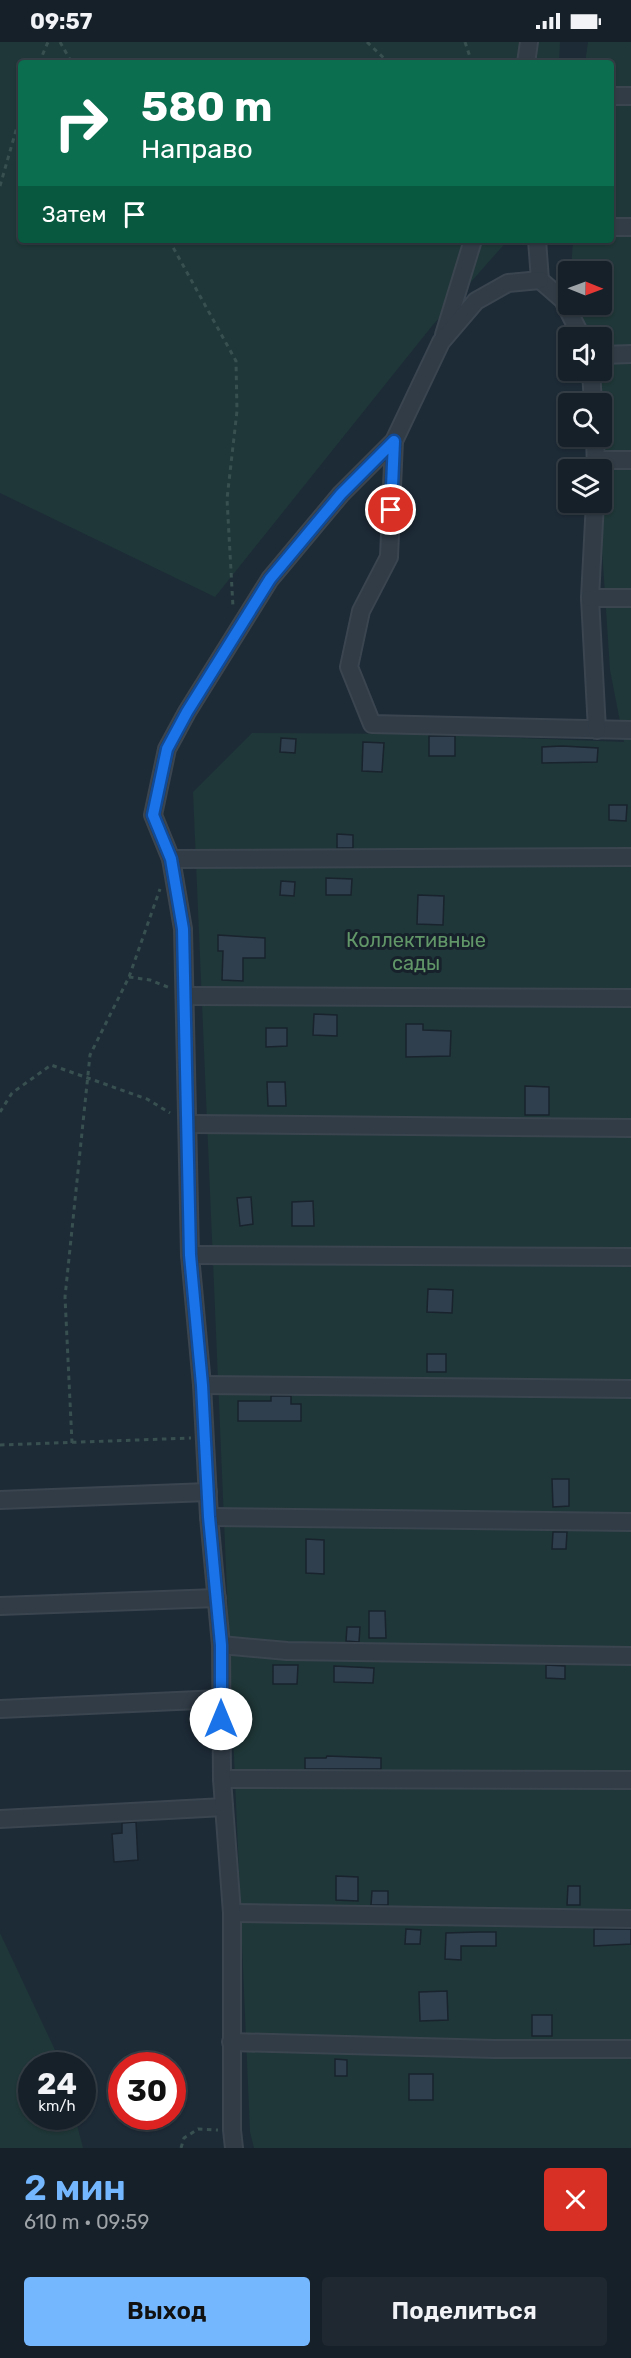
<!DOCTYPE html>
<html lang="ru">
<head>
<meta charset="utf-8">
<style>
	:root { --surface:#162029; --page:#1f2831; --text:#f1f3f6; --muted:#9ea3a8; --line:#353e46; --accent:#75b7ff }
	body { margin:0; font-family:Rubik,sans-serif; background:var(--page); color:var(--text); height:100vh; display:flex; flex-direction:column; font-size:22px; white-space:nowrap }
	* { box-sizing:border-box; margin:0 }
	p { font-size:20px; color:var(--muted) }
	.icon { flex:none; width:33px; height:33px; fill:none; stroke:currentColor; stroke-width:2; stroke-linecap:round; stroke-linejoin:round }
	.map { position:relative; height:2106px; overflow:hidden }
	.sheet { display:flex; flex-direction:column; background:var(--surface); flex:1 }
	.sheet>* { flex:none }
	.top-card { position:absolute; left:18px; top:18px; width:596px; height:183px; border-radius:6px; box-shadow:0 2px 4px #0004,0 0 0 2px var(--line); background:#0b6e4f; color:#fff; overflow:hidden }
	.needle { width:39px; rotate:91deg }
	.fabs { position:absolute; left:558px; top:219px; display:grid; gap:12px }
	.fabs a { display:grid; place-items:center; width:54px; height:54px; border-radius:6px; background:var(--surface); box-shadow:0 2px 4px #0004,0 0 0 2px var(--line); font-size:30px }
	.speed { position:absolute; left:18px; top:2010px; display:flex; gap:12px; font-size:30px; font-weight:700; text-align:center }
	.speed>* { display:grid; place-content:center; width:78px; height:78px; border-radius:50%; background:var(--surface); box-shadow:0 2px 4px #0004,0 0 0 2px var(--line); line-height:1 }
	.speed small { font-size:15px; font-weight:400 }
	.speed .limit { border:9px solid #d22; background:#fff; color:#111 }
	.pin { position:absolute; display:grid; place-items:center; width:51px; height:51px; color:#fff; margin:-26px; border:3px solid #fff; border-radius:50%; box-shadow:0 2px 6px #0007 }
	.me { position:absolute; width:66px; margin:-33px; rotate:0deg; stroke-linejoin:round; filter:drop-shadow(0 0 4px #0008) }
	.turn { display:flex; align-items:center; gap:21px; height:126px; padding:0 24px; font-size:27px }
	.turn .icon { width:78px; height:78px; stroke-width:2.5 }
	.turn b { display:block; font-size:42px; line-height:51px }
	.then { display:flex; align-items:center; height:57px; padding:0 24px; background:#0003; gap:12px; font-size:22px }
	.round { display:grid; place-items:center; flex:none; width:63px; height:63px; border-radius:6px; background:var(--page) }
	.overview { display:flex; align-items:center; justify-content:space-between; height:102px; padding:0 24px }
	h1 { font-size:36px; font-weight:600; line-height:45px; color:var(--accent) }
	.button { display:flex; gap:12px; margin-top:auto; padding:12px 24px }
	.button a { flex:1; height:69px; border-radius:6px; background:var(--accent); color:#111; font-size:24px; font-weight:600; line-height:69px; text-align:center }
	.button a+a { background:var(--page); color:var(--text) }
	.status { display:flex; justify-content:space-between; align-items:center; height:42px; padding:0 30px; background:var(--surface); direction:ltr }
	.status svg { height:16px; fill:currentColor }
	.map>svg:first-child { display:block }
	.green { fill:#1f3738 }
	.building { fill:#2f3f4e; stroke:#19232d; stroke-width:1.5 }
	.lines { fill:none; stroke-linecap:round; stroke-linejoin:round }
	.minor-casing { stroke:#3a4550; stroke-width:20 }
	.path { stroke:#385050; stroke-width:3; stroke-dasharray:4.5 4.5; stroke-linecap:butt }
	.minor { stroke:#313c47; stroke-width:16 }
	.route-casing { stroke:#114b97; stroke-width:15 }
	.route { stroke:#1a73e8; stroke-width:10 }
	.labels { text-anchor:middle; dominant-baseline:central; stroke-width:6; stroke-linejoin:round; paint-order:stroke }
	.park-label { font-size:20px; fill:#619668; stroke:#17212b }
</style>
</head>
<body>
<div class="status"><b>09:57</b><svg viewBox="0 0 49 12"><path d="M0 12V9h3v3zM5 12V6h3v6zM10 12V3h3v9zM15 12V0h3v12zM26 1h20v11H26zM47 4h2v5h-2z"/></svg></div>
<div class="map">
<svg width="631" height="2106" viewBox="0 0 631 2106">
	<rect width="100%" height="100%" fill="#1d2b37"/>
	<g class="green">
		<polygon points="0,0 560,0 559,21 21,21 21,198 508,198 432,284 215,555 0,451"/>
		<polygon points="588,0 631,0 631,2106 254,2106 250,2090 193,750 252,691 417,692 624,700 610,628 601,492 602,362 584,361 580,329 602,328 602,296 575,295 571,263 602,262 602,230 571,229 573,198 610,198 610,21 585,21"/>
		<polygon points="0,1891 62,2023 32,2024 32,2074 75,2075 83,2106 0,2106"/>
	</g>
	<g class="building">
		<rect x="429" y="694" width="26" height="20"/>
		<polygon points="281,696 296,697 295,711 280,710"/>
		<polygon points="363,700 384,701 382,730 362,729"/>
		<polygon points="562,704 598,706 597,720 542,721 542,705"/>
		<polygon points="609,763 627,763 626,779 609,778"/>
		<polygon points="337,792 353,793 353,806 337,806"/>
		<polygon points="326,836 352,837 351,853 326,853"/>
		<polygon points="281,839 295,840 294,854 280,853"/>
		<polygon points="418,853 444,854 443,883 417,882"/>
		<polygon points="218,893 265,896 265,916 243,916 243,939 222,938 223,909 218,909"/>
		<polygon points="314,972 337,973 337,994 313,993"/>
		<polygon points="406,982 423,982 423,988 451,989 450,1014 406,1015"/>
		<polygon points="266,986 287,986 287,1004 266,1005"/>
		<polygon points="267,1040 285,1040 286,1064 268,1064"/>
		<polygon points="525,1044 549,1045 549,1073 525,1073"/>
		<polygon points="251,1155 253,1182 240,1184 237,1156"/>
		<polygon points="313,1159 314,1184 292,1184 292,1160"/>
		<polygon points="428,1247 453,1248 452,1271 427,1270"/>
		<rect x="427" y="1312" width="19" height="18"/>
		<polygon points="271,1354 291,1354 291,1362 301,1362 301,1379 238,1379 238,1359 271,1359"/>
		<polygon points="552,1437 569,1437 569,1464 553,1465"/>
		<polygon points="553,1490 567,1490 566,1507 552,1507"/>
		<polygon points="306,1497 324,1498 324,1532 306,1531"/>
		<polygon points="369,1569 385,1569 386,1596 369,1596"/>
		<polygon points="347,1585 360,1585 359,1600 346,1599"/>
		<polygon points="273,1623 298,1623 297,1642 273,1642"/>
		<polygon points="546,1623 565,1624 565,1637 546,1636"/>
		<polygon points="334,1624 374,1626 373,1641 334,1640"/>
		<polygon points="327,1714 381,1716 381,1727 305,1727 305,1716 326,1716"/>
		<polygon points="136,1780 138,1818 114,1820 112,1792 122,1791 122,1781"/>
		<polygon points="336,1834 358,1835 358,1859 336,1858"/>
		<polygon points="568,1844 580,1844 580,1863 567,1863"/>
		<polygon points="372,1849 388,1849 388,1863 371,1863"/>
		<polygon points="406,1887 421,1888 420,1902 405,1902"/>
		<polygon points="594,1887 631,1887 631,1902 594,1904"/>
		<polygon points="479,1890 496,1890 496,1904 461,1904 461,1918 445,1917 446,1891"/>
		<polygon points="447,1949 448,1978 420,1979 419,1950"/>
		<rect x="532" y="1973" width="20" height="21"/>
		<polygon points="335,2017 347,2018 347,2034 335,2034"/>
		<rect x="409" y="2032" width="24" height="26"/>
	</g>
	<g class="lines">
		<defs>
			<g id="minor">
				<polyline points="526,21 529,0"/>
				<polyline points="610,54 631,54"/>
				<polyline points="610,185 631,185"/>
				<polyline points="537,198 540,238 563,258 582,296"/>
				<polyline points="444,293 473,198"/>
				<polyline points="602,313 631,312"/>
				<polyline points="591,328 593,362"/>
				<polyline points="595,394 596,427"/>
				<polyline points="394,399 389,515 361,569 349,625 372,682 631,688"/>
				<polyline points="597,418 631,418"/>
				<polyline points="595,460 590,556 597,688"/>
				<polyline points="590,556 631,556"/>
				<polyline points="171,817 631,815"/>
				<polyline points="186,954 631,956"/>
				<polyline points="189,1082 631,1086"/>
				<polyline points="190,1213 631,1215"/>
				<polyline points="202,1343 631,1347"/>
				<polyline points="0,1458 208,1450"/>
				<polyline points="209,1475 631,1480"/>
				<polyline points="0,1564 217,1556"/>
				<polyline points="221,1603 287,1609 631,1614"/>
				<polyline points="0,1667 221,1657"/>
				<polyline points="222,1737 631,1738"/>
				<polyline points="0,1777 224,1765"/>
				<polyline points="232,1871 631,1877"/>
				<polyline points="231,2000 495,2007 631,2007"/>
				<polyline points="234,2106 232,2088 232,1871 222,1737 221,1603 209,1475 202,1343 190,1213 183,887 171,817 153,773 167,707 187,670 270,537 341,452 394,399 441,300 476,259 508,241 540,238"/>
			</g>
		</defs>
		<use href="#minor" class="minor-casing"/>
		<g class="path">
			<polyline points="60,0 72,21"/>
			<polyline points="367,0 389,21"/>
			<polyline points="465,0 472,21"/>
			<polyline points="39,21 48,0"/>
			<polyline points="0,144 21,71"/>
			<polyline points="169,198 236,319 237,369 227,457 233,565"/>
			<polyline points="129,935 150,938 170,946"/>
			<polyline points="0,1070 12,1051 51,1023 147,1057 170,1071"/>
			<polyline points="72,1401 65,1255 90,1013 129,935 160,847"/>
			<polyline points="0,1403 191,1396"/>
			<polyline points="181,2106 184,2096 198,2087 218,2088"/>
		</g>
		<use href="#minor" class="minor"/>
	</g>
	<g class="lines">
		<defs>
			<polyline id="route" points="221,1677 221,1603 209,1475 202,1343 190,1213 183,887 171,817 153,773 167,707 187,670 270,537 341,452 394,399 391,468"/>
		</defs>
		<use href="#route" class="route-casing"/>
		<use href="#route" class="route"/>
	</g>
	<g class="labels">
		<g class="park-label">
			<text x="416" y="898">Коллективные<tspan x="416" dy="23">сады</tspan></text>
		</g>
	</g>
</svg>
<div class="fabs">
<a><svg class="needle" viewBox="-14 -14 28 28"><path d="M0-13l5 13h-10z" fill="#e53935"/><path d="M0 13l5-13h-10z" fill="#9ea3a8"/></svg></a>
<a><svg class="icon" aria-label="sound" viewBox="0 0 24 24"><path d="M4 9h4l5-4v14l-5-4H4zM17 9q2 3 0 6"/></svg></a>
<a><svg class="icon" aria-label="search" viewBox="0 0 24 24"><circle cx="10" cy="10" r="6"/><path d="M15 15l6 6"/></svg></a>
<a><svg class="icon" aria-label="layers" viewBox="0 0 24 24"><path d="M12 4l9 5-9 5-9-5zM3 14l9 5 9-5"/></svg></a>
</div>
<div class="speed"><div>24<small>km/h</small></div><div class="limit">30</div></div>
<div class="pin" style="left:391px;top:468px;background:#d93025"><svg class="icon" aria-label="arrive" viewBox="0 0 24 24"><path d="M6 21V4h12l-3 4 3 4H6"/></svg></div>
<svg class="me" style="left:221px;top:1677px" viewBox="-20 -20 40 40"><circle r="19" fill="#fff"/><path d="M0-13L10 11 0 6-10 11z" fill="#1a73e8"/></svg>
<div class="top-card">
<div class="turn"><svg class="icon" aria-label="right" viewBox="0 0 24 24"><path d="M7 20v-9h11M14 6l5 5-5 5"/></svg><div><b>580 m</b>Направо</div></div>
<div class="then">Затем<svg class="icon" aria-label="arrive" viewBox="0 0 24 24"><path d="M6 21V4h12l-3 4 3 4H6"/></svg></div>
</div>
</div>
<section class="sheet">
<div class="overview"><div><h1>2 мин</h1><p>610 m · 09:59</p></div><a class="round" style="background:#d93025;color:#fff"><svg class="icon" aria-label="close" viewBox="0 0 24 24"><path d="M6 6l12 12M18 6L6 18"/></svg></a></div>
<div class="button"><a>Выход</a><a>Поделиться</a></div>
</section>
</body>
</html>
